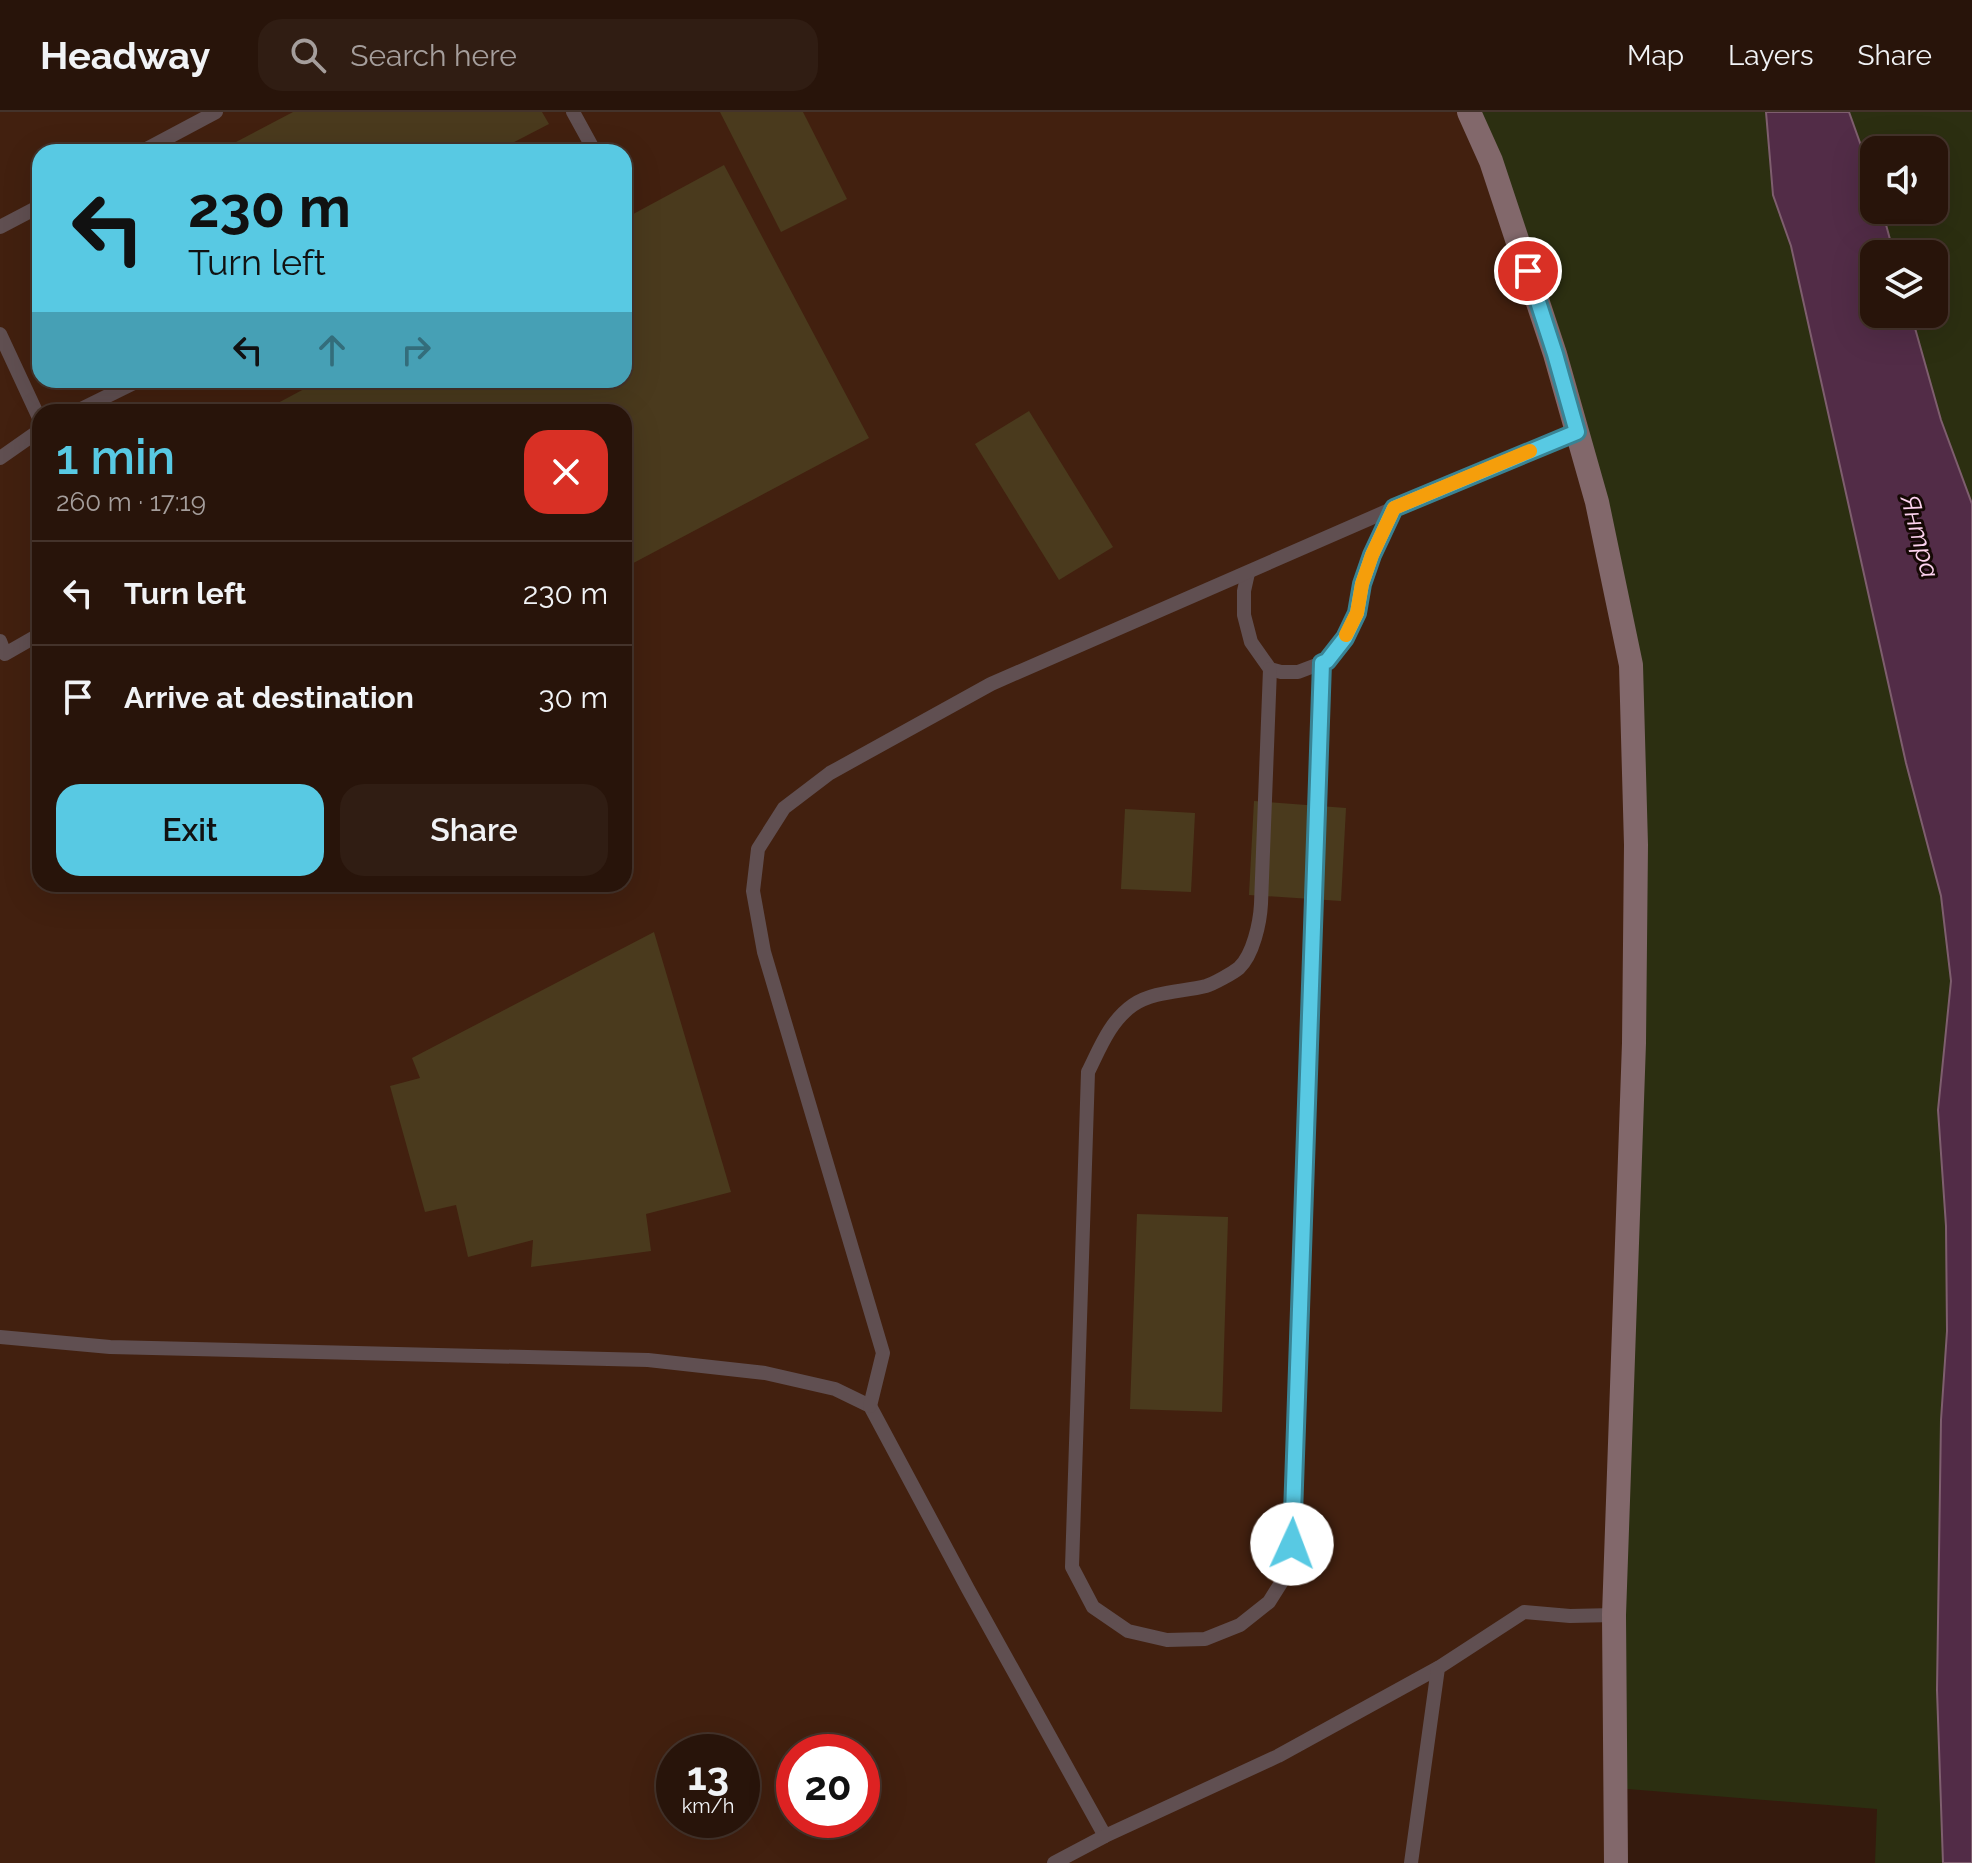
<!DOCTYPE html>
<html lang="en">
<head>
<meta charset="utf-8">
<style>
	:root { --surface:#28140a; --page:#301d13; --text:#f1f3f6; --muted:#a59e9c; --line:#44332b; --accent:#58c9e3 }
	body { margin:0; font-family:Raleway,sans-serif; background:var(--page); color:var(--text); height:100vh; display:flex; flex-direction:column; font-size:30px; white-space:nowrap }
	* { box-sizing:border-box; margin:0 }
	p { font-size:26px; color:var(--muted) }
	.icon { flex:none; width:44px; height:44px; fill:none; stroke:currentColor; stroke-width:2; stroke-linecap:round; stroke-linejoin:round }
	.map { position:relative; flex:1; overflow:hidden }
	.sheet { position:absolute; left:32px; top:292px; width:600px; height:488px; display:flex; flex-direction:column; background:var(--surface); border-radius:24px; box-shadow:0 8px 32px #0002,0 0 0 2px var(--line) }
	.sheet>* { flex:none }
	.guide { position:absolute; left:32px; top:32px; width:600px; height:244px; border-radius:24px; box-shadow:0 8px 32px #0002,0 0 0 2px var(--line); background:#58c9e3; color:#111; overflow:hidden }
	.controls { position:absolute; left:1860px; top:24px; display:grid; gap:16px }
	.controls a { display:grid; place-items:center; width:88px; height:88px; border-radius:16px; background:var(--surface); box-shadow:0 8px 32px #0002,0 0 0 2px var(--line); font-size:40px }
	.speed { position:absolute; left:656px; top:1622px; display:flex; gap:16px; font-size:40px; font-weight:700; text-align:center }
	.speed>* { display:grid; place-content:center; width:104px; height:104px; border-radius:50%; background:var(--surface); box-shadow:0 8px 32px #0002,0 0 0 2px var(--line); line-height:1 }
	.speed small { font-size:20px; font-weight:400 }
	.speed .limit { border:12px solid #d22; background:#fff; color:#111 }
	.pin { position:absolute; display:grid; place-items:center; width:68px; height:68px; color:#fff; margin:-34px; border:4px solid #fff; border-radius:50%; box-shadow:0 2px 8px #0007 }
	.me { position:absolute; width:88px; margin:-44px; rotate:2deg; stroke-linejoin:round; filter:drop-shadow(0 0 6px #0008) }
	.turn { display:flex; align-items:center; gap:28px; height:168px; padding:0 24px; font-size:36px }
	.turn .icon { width:104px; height:104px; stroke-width:2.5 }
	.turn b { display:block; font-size:56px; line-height:68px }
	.lanes { display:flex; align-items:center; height:76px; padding:0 24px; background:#0003; justify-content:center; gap:40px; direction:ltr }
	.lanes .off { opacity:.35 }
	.round { display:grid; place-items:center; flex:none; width:84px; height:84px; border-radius:24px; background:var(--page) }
	.summary { display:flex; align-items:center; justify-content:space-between; height:136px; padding:0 24px }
	h1 { font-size:48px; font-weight:600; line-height:60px; color:var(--accent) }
	.primary-button { display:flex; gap:16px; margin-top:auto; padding:16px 24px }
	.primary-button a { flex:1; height:92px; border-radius:24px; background:var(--accent); color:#111; font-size:32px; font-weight:600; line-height:92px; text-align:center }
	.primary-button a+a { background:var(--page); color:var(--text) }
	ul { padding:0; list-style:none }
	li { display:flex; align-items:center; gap:24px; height:104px; padding:0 24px; border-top:2px solid var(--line) }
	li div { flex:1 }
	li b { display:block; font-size:30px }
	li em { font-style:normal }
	header { display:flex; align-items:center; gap:48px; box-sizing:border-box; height:112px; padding:0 40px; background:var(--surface); border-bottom:2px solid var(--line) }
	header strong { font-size:38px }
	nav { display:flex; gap:44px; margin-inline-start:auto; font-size:28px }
	.search { width:560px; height:72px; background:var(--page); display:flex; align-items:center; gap:20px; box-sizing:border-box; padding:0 28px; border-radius:24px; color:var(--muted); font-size:30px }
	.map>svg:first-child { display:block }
	.built { fill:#42200f; fill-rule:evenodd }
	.green { fill:#2c2f11 }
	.water { fill:#522c47; stroke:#7e5e6e; stroke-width:2 }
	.building { fill:#4a3a1d }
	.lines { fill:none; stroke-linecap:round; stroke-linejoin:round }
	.lane { stroke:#604f51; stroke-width:14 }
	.secondary { stroke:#82686b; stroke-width:24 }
	.route-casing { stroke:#398394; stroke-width:20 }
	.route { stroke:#58c9e3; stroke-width:14 }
	.slow { stroke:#f59e0b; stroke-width:14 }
	.labels { text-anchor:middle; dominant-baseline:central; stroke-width:6; stroke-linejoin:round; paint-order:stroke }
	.water-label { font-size:26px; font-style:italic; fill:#fcd2ee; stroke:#140804 }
</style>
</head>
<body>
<header>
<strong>Headway</strong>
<div class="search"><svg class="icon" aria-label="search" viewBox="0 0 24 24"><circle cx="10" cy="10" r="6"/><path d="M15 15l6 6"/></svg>Search here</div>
<nav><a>Map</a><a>Layers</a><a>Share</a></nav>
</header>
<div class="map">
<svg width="1972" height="1751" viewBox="0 0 1972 1751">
	<rect width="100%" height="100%" fill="#351a0d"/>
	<path class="built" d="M0,0H1469L1491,49L1631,553L1616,1751H0ZM40,40H624V268H40ZM40,300H624V772H40ZM674,1640H742V1708H674ZM794,1640H862V1708H794Z"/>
	<g class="green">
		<polygon points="1469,0 1766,0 1773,83 1791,134 1906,651 1941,784 1951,869 1938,998 1946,1114 1947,1219 1941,1308 1937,1578 1943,1751 1875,1751 1877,1697 1615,1676 1631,553 1597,390"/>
		<polygon points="1849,0 1972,0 1972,392 1941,308 1911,202 1934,202 1934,142 1894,142 1882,98 1934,98 1934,38 1874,38 1874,70"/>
	</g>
	<polygon class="water" points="1766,0 1849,0 1874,70 1874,98 1882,98 1894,142 1874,142 1874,202 1911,202 1941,308 1972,392 1972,1751 1943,1751 1937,1578 1941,1308 1947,1219 1946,1114 1938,998 1951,869 1941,784 1906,651 1791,134 1773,83"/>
	<g class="building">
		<polygon points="293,0 542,0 549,12 495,40 217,40"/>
		<polygon points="720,0 803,0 847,87 781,120"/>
		<polygon points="724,53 869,326 624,456 624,300 261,300 321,268 624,268 624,107"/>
		<polygon points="1029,299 1113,435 1059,468 975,332"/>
		<polygon points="1254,689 1346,696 1341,789 1249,783"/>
		<polygon points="1125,697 1195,701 1191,780 1121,777"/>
		<polygon points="654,820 731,1080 646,1102 651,1139 531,1155 533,1128 468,1145 456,1093 425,1100 390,974 420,966 412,946"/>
		<polygon points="1137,1102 1228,1105 1222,1300 1130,1297"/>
	</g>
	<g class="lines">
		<g class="lane">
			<polyline points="573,0 595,40"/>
			<polyline points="141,40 216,0"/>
			<polyline points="0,115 40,94"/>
			<polyline points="0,222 40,308"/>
			<polyline points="75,300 140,268"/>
			<polyline points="0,346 40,318"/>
			<polyline points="1248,461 1244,479 1244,503 1251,530 1270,557 1281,560 1298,560 1327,549 1345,526 1357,501 1362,472 1372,443 1394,396"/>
			<polyline points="0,529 5,542 40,522"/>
			<path d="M1270,557L1261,792C1260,811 1253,843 1239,856C1233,861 1213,872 1206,874C1182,880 1154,879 1133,893C1110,909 1100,936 1088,960L1072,1455L1093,1495L1128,1519L1167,1528L1205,1527L1240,1513L1269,1490L1286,1463L1292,1432L1322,551"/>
			<polyline points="0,1225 110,1235 648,1248 765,1261 835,1277 870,1294 968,1477 1105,1724"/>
			<polyline points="870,1294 883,1241 764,840 753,779 758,737 784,696 830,661 991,572 1394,396 1577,320"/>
			<polyline points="1054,1751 1105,1724 1278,1644 1438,1556"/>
			<polyline points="1411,1751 1438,1556 1524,1500 1570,1504 1614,1503"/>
		</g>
		<polyline class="secondary" points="1469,0 1491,49 1555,242 1597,390 1631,553 1636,733 1634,931 1614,1503 1616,1751"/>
	</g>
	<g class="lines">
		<defs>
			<polyline id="route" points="1292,1432 1322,551 1327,549 1345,526 1357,501 1362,472 1372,443 1394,396 1577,320 1555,242 1528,159"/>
		</defs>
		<use href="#route" class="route-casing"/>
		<use href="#route" class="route"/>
		<polyline class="slow" points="1346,523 1357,501 1362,472 1372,443 1394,396 1530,339"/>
	</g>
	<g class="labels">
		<g class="water-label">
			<text transform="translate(1920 424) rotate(75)">Янтра</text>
		</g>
	</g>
</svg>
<div class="controls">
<a><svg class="icon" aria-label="sound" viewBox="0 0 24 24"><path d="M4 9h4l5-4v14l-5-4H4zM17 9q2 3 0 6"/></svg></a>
<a><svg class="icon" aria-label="layers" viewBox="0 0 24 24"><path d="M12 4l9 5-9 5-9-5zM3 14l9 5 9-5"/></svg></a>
</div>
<div class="speed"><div>13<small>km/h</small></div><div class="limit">20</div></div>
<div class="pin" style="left:1528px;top:159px;background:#d93025"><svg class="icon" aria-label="arrive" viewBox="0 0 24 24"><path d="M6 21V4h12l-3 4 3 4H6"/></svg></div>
<svg class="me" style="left:1292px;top:1432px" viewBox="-20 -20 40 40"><circle r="19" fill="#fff"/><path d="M0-13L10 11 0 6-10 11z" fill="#58c9e3"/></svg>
<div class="guide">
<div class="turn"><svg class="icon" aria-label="left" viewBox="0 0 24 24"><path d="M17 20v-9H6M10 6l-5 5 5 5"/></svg><div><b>230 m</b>Turn left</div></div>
<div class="lanes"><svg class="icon" aria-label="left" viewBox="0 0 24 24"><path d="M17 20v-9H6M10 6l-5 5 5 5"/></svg><svg class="icon off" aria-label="ahead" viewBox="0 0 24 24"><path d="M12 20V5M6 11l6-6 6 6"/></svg><svg class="icon off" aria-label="right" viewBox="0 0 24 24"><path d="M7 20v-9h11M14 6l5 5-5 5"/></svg></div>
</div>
<section class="sheet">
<div class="summary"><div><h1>1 min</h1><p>260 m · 17:19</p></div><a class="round" style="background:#d93025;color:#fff"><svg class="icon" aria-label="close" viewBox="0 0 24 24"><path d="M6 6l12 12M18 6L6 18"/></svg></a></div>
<ul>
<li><svg class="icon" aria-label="left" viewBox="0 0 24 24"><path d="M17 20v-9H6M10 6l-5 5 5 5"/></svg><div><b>Turn left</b></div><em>230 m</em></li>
<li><svg class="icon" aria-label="arrive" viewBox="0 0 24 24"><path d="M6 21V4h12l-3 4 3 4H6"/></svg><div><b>Arrive at destination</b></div><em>30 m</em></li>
</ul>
<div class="primary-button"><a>Exit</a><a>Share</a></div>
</section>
</div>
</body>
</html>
